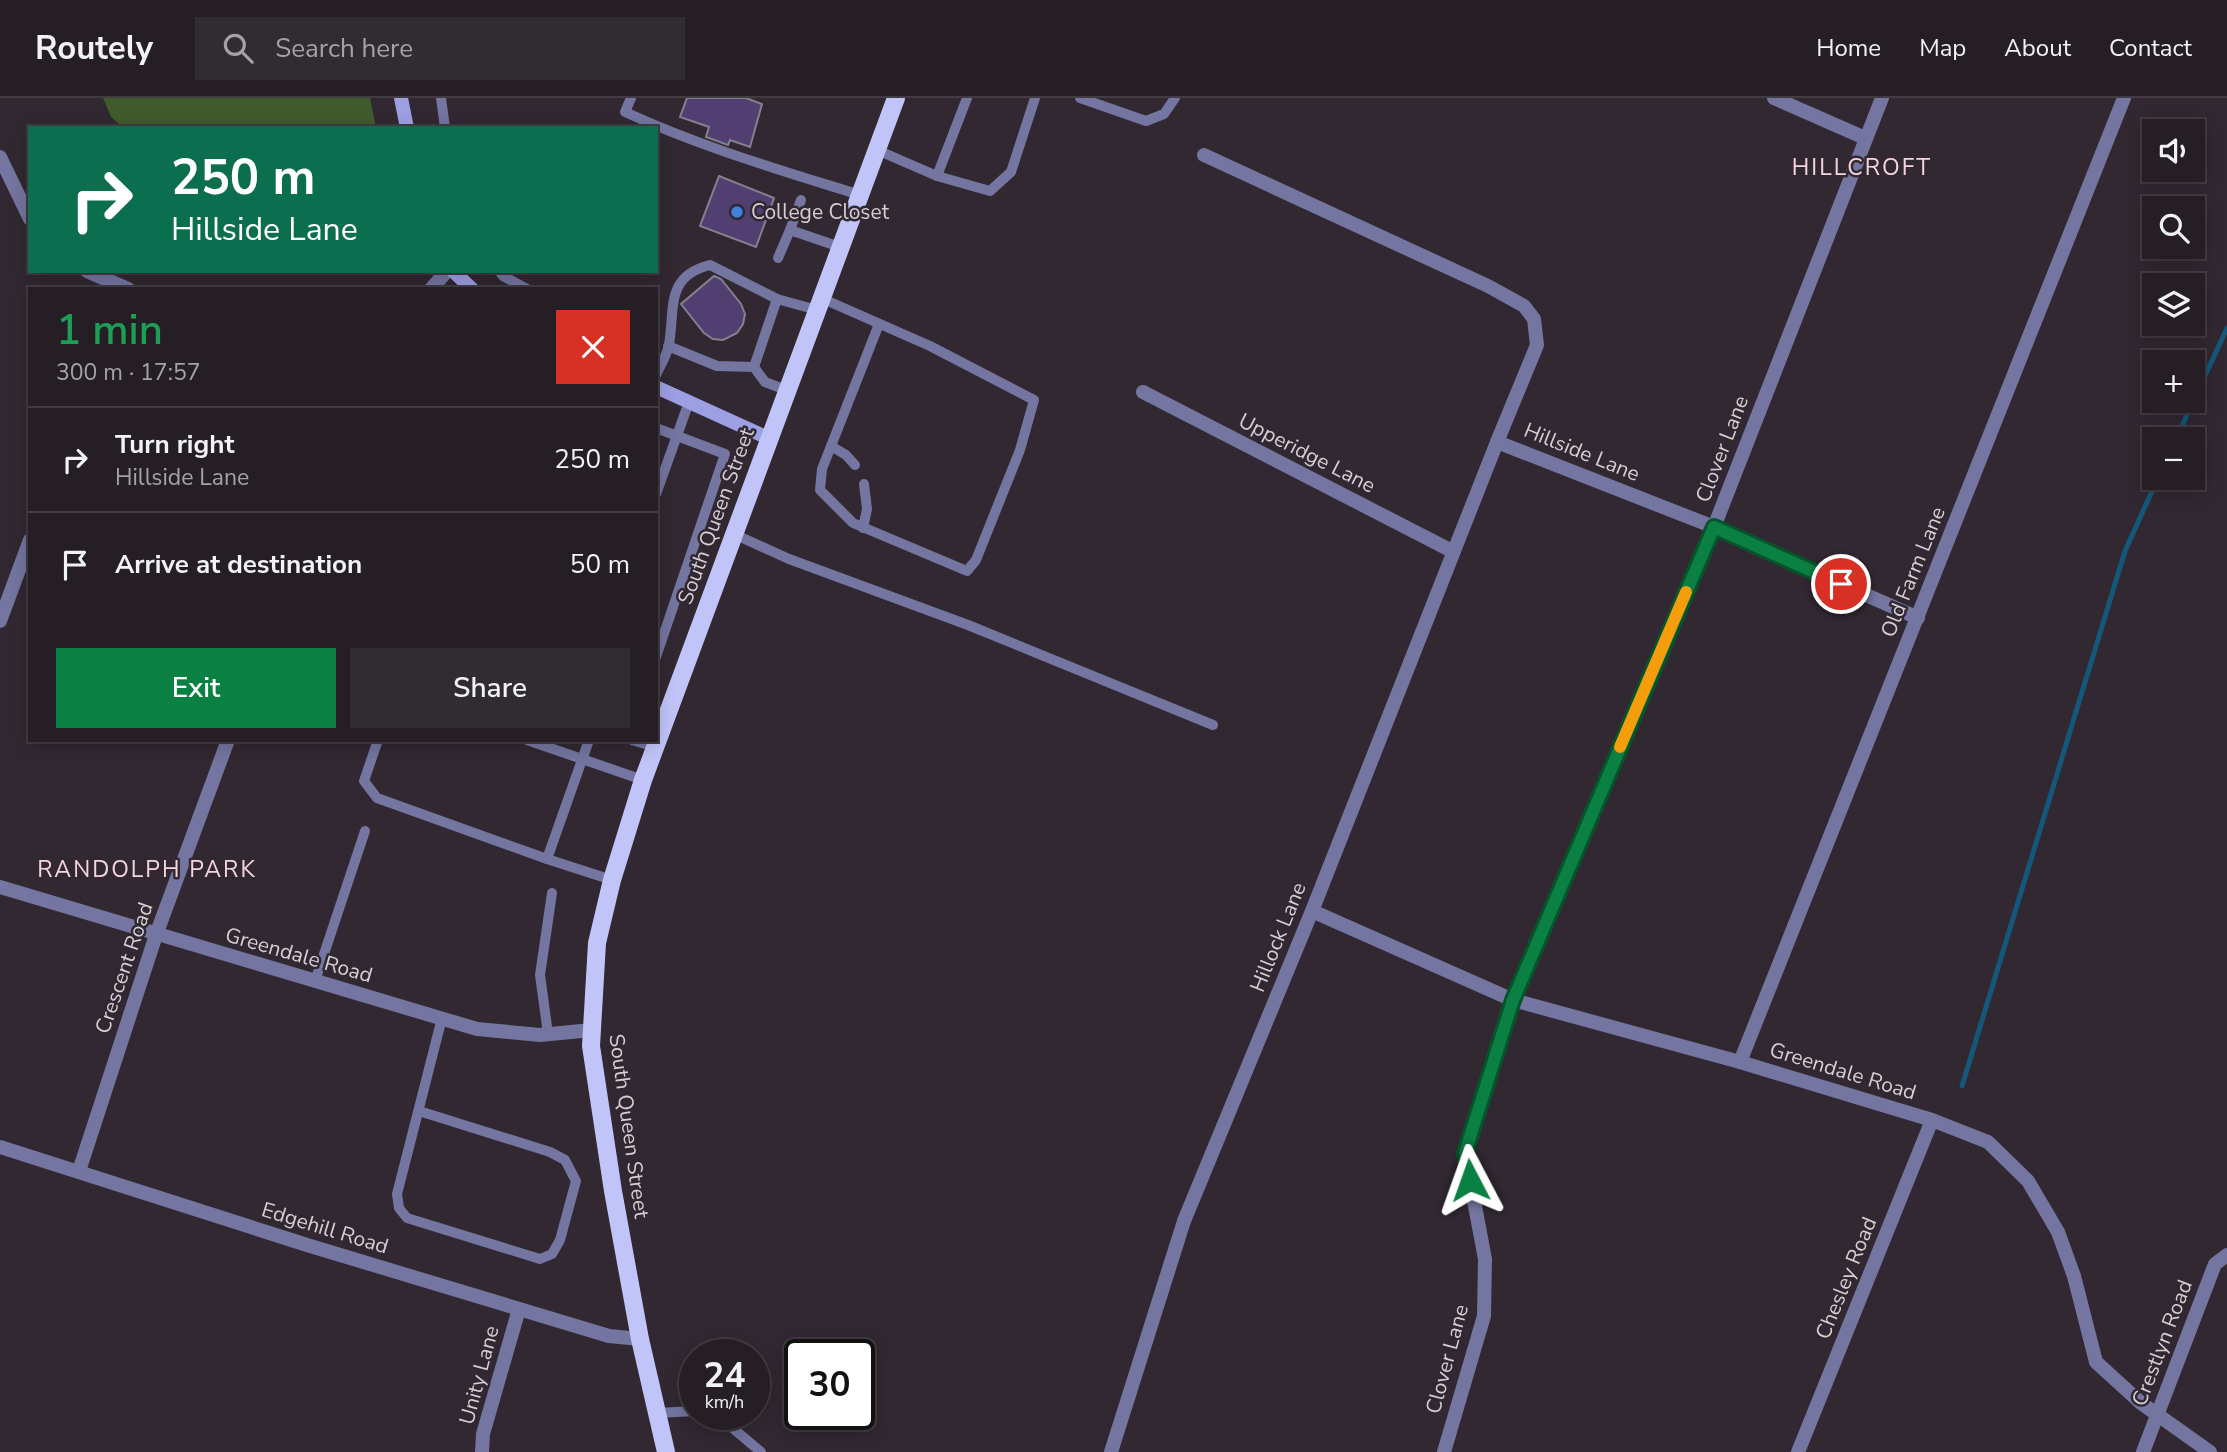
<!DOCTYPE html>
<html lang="en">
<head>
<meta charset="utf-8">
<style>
	:root { --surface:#251e25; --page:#312b32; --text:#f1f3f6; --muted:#a3a2a7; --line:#423c42; --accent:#0b8043 }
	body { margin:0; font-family:"Nunito Sans",sans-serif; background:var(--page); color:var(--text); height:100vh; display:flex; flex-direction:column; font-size:26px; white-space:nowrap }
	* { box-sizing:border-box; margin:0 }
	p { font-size:23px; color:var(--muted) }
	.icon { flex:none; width:38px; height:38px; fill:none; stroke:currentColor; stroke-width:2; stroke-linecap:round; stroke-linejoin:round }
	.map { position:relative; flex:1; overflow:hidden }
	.details { position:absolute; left:28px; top:189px; width:630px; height:455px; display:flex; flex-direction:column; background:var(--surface); border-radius:0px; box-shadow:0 4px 18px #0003,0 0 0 2px var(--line) }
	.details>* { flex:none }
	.top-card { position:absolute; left:28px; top:28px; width:630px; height:147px; border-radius:0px; box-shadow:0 4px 18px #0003,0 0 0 2px var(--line); background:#0b6e4f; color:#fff; overflow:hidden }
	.buttons { position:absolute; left:2142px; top:21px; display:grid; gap:14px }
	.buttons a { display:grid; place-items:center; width:63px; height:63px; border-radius:0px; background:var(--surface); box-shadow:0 4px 18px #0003,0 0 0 2px var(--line); font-size:35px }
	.speed { position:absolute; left:679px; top:1241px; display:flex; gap:14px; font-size:35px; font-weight:700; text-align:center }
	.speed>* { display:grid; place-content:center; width:91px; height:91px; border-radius:50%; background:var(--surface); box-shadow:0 4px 18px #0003,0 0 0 2px var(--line); line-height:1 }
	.speed small { font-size:18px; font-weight:400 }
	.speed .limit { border:4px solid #111; border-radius:10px; background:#fff; color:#111 }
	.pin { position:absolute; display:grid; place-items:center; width:60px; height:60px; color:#fff; margin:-30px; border:4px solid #fff; border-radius:50%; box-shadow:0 2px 7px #0007 }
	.me { position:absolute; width:77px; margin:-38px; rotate:356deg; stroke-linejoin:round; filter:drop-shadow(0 0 5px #0008) }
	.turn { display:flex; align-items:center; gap:24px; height:147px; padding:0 28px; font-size:32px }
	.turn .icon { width:91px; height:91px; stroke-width:2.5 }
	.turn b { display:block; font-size:49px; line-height:60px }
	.round { display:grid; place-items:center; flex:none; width:74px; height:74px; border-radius:0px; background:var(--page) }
	.overview { display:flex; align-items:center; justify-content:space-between; height:119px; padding:0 28px }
	h1 { font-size:42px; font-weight:600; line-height:52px; color:#1e9e55 }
	.button { display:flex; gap:14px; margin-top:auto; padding:14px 28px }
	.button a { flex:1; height:80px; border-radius:0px; background:var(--accent); color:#fff; font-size:28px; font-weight:600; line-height:80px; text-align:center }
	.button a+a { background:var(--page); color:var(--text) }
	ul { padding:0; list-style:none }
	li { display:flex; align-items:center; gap:21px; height:105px; padding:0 28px; border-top:2px solid var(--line) }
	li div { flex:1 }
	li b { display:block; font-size:26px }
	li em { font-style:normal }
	header { display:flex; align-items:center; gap:42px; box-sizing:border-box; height:98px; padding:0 35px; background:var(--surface); border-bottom:2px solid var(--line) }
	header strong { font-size:33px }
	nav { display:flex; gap:38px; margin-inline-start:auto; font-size:24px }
	.search { width:490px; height:63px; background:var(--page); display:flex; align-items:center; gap:18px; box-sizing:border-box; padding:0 24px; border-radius:0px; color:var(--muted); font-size:26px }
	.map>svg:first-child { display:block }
	.green { fill:#405b2c }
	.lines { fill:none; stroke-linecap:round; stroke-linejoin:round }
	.stream { stroke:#13587a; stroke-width:5 }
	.building { fill:#513f72; stroke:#84808e; stroke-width:2 }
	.lane { stroke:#7475a0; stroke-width:10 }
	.street { stroke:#7475a0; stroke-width:14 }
	.secondary { stroke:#9d9fe3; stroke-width:14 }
	.primary { stroke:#c1c4f9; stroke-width:18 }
	.route-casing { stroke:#07532c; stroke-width:18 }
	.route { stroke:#0b8043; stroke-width:12 }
	.slow { stroke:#f59e0b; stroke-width:12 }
	.shop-dot { fill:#3f7fe0; stroke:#312831; stroke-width:2.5 }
	.labels { text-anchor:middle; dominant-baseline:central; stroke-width:5; stroke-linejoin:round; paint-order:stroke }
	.poi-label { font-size:21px; fill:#d5cfd5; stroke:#312831; text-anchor:start }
	.street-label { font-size:21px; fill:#d5cfd5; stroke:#312831 }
	.neighbourhood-label { font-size:23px; letter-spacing:2px; fill:#f5d4df; stroke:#312831 }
</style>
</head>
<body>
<header>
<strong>Routely</strong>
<div class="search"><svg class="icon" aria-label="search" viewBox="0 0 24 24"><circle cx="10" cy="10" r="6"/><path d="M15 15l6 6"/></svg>Search here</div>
<nav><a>Home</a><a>Map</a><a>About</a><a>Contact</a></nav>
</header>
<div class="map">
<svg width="2227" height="1354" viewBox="0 0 2227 1354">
	<rect width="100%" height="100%" fill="#312831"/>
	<polygon class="green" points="103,0 370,0 376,30 124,30 111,19"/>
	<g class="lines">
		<g class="stream">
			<polyline points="2176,341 2227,230"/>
			<polyline points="1962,988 2125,453 2158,380"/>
		</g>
	</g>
	<g class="building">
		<polygon points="687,0 746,0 762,6 750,49 730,42 728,47 706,39 709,29 680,19"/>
		<polygon points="719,78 774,100 756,149 700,128"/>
		<polygon points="714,178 721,181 741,206 745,216 743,226 737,235 723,242 713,241 704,235 681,206"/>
	</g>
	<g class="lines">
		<g class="lane">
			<polyline points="441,0 445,30"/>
			<path d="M631,0L625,14C701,49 780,72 860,97"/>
			<polyline points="1080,0 1146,23 1164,16 1175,0"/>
			<polyline points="877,52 937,78 990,93 1011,74 1035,0"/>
			<polyline points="937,78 967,0"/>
			<polyline points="801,102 790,132 840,149"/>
			<polyline points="778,160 790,132"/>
			<polyline points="499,173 503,178 527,191"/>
			<polyline points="821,200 930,248 1034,302 1020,352 976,462 967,473 853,425 820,392 822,371 879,226"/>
			<polyline points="668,248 717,268 754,269"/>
			<path d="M656,277C660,268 667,257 669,247C675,211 665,178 710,167L777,201"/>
			<polyline points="786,292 765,284 754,269 777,201 817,212"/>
			<polyline points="656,330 725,356 656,559"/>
			<polyline points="831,348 846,357 855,367"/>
			<polyline points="656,396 689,304"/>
			<polyline points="863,430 867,411 864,386"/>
			<polyline points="734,436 789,461 968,527 1213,627"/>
			<polyline points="378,642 364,683 377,700 547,761"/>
			<polyline points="527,642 643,682"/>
			<polyline points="589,642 547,761 612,782"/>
			<polyline points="632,642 655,649"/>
			<polyline points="315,883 365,733"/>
			<polyline points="548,936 540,877 552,795"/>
			<polyline points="419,1013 550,1054 565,1062 576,1083 560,1142 552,1156 540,1161 407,1120 399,1110 397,1096 442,920"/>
			<polyline points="656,1315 695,1313"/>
			<polyline points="716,1316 761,1354"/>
		</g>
		<g class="street">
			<polyline points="1774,0 1865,40"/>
			<polyline points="1204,57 1488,188 1524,208 1534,221 1537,247 1497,344 1714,429 1918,520"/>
			<polyline points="0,59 30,121"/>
			<polyline points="87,173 128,191"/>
			<polyline points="431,191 447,173"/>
			<polyline points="1143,294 1452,453"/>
			<polyline points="0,523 30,442"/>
			<polyline points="0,789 477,931 540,937 592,932"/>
			<polyline points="1312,813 1513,902 1740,964 1932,1022 1988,1044 2028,1083 2058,1134 2074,1178 2096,1264 2141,1305 2210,1354"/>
			<polyline points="1740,964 2124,0"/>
			<polyline points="0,1049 307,1147 609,1238 640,1241"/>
			<polyline points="79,1073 156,837 228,642"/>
			<polyline points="482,1354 483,1336 519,1211"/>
			<polyline points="1111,1354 1184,1123 1312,813 1497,344"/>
			<polyline points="1444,1354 1484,1218 1485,1161 1465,1055 1513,902 1714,429 1882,0"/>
			<polyline points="1798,1354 1932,1022"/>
			<polyline points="2143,1354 2215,1166 2227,1157"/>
		</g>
		<g class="secondary">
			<polyline points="401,0 407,30"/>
			<polyline points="453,173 472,191"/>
			<polyline points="656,289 768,340"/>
		</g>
		<polyline class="primary" points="666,1354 640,1241 613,1093 591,948 597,845 612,782 643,682 896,0"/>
	</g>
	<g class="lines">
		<defs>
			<polyline id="route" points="1470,1082 1465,1055 1513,902 1714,429 1841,486"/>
		</defs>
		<use href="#route" class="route-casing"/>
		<use href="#route" class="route"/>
		<polyline class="slow" points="1620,649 1686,494"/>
	</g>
	<circle class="shop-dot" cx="737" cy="114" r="7"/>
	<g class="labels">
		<g class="poi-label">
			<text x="751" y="114">College Closet</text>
		</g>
		<g class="street-label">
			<text transform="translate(1722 351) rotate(-69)">Clover Lane</text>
			<text transform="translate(1582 354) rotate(22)">Hillside Lane</text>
			<text transform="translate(1307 355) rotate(27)">Upperidge Lane</text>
			<text transform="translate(716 418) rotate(-70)">South Queen Street</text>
			<text transform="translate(1913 474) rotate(-68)">Old Farm Lane</text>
			<text transform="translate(1278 839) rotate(-68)">Hillock Lane</text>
			<text transform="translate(299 857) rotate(16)">Greendale Road</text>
			<text transform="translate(124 870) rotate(-71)">Crescent Road</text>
			<text transform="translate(1843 973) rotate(17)">Greendale Road</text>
			<text transform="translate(629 1028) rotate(82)">South Queen Street</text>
			<text transform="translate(325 1130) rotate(17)">Edgehill Road</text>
			<text transform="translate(1846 1180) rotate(-68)">Chesley Road</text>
			<text transform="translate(2162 1245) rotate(-69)">Crestlyn Road</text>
			<text transform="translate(1447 1261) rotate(-75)">Clover Lane</text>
			<text transform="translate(479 1277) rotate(-75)">Unity Lane</text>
		</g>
		<g class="neighbourhood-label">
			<text x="1862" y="69">HILLCROFT</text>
			<text x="147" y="771">RANDOLPH PARK</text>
		</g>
	</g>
</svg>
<div class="buttons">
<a><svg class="icon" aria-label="sound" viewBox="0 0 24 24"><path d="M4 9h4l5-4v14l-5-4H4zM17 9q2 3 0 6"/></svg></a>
<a><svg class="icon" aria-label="search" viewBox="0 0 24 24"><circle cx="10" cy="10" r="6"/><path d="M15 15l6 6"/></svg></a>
<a><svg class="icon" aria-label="layers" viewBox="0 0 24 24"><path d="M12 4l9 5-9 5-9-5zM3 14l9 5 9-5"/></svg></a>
<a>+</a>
<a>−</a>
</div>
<div class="speed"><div>24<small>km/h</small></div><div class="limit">30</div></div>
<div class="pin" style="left:1841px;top:486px;background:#d93025"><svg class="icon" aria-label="arrive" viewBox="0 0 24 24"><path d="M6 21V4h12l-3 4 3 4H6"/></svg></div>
<svg class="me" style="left:1470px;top:1082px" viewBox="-20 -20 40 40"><path d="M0-17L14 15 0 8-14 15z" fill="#0b8043" stroke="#fff" stroke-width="4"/></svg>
<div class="top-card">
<div class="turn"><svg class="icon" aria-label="right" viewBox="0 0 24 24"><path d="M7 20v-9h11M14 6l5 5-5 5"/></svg><div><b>250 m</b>Hillside Lane</div></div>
</div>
<section class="details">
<div class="overview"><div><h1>1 min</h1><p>300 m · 17:57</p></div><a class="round" style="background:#d93025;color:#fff"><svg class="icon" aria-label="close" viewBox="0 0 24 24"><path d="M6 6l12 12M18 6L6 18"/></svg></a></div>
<ul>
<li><svg class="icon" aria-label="right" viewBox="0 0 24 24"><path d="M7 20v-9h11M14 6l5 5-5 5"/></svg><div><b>Turn right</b><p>Hillside Lane</p></div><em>250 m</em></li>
<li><svg class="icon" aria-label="arrive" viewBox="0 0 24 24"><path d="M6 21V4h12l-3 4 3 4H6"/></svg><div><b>Arrive at destination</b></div><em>50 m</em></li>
</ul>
<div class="button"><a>Exit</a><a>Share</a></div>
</section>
</div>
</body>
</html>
